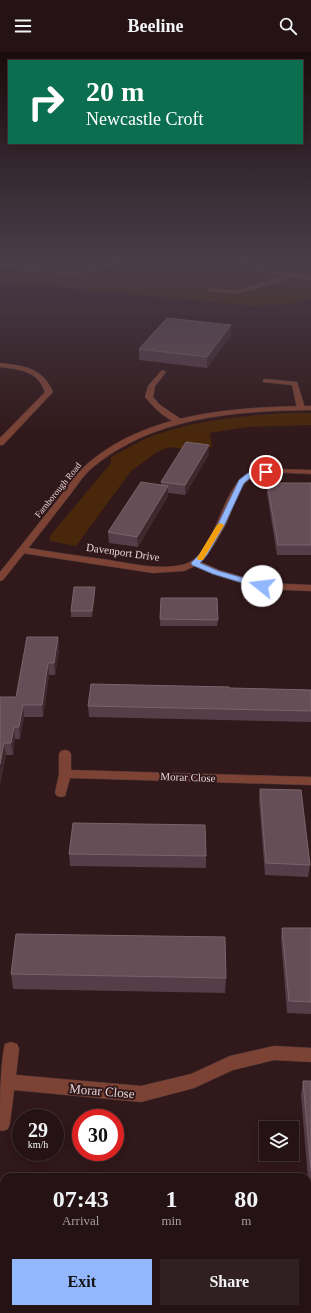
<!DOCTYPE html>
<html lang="en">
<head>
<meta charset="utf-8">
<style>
	:root { --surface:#251214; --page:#312022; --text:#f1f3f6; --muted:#a39ea0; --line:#423234; --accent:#93b7fd }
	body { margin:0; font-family:Georgia,serif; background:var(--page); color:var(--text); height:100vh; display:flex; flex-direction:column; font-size:15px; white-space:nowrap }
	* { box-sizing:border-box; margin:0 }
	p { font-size:13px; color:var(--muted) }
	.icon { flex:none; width:22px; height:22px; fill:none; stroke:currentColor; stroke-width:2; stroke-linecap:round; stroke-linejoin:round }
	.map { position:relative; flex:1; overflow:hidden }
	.details { position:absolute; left:0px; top:1121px; width:311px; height:140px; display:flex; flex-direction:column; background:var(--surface); border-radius:12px 12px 0 0; box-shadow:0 2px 10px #0003,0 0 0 1px var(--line) }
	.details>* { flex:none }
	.guide { position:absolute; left:8px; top:8px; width:295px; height:84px; border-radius:0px; box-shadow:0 2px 10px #0003,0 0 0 1px var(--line); background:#0b6e4f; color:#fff; overflow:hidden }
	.buttons { position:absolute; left:259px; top:1069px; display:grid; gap:8px }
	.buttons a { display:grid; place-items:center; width:40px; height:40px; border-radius:0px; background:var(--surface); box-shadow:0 2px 10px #0003,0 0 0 1px var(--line); font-size:20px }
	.speed { position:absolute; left:12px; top:1057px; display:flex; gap:8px; font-size:20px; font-weight:700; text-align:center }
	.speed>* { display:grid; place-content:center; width:52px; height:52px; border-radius:50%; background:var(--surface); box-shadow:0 2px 10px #0003,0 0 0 1px var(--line); line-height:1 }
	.speed small { font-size:10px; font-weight:400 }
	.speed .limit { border:6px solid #d22; background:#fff; color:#111 }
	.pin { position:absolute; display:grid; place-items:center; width:34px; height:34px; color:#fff; margin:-17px; border:2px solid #fff; border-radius:50%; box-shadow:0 1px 4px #0007 }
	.me { position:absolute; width:44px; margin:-22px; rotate:286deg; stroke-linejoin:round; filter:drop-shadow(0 0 3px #0008) }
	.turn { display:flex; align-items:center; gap:14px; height:84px; padding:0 12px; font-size:18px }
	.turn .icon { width:52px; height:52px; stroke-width:2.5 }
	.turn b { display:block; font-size:28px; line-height:34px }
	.eta { display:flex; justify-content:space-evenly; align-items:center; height:68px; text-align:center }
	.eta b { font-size:24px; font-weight:700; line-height:28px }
	.primary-button { display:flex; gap:8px; margin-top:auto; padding:8px 12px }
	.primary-button a { flex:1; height:46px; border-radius:0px; background:var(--accent); color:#111; font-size:16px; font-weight:700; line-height:46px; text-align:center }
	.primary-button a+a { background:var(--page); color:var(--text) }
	header { display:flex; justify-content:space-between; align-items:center; height:52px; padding:0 12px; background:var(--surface); font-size:18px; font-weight:700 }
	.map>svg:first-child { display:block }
	.green { fill:#48270a }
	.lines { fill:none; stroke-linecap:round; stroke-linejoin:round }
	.service-casing { stroke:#4e3638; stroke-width:1 }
	.minor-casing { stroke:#4e3638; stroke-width:1 }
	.tertiary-casing { stroke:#4e3638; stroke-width:1 }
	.service { fill:#7c4334; fill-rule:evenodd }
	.minor { fill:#7c4334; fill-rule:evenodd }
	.tertiary { fill:#7c4334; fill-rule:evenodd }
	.wall { fill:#573d48 }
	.shaded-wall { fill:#41282f }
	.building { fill:#664e57; stroke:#7a636b }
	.route { fill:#93b7fd; stroke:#6077a4 }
	.slow { fill:#f59e0b }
	.labels { text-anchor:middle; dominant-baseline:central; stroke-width:4; stroke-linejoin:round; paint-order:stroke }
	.far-street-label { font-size:9px; fill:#e6d4d5; stroke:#31181a }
	.street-label { font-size:11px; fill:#e6d4d5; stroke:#31181a }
	.near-street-label { font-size:13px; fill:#e6d4d5; stroke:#31181a }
</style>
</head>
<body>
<header><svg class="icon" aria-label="menu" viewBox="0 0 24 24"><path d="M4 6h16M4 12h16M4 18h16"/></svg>Beeline<svg class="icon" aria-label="search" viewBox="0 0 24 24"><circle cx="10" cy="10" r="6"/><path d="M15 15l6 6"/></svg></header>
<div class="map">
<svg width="311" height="1261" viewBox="0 0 311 1261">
	<rect width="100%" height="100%" fill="#31181a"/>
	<g class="green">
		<polygon points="0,209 311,209 311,247 288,252 252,254 0,229"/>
		<path d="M285,361H311V373L247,375L210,381L212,395L196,399L170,395L157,400L131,419L76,494L50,489V484L111,411V405C126,397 142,387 158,382C199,368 242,364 285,361Z"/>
	</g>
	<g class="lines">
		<defs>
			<g id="service">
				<path d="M113,209H120C92,230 33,218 0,215V211C34,214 82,225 113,209Z"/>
				<polygon points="236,209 243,209 274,219 311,224 311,228 290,225 282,229 236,242 208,239 207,238 210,236 236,238 283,224 254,217"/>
				<path d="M0,311C24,314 42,315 53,340L3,393H0V386L45,340C37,318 21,318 0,315Z"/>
				<path d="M163,318L166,320L155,334L153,345L160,353L181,367V371C170,372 151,353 145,345L148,334L161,319Z"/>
				<polygon points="265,327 297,330 305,356 304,358 301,358 297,356 292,333 263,330 263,328"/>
			</g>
			<g id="minor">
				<path d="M270,417L311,418V422C296,422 266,418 253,425C237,433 233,457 226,472C219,485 211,499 201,510L219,518L263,531L311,533V539L262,537L213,522L195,514L184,519L153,521L22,501L17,498L22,495C51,500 80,504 109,508C133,512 158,518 182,513C216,506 220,437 247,422C254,418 263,417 270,417Z"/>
				<polygon points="65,698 69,699 71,702 71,718 311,725 311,733 70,726 65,744 61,745 57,744 55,741 59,722 59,702 61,699"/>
				<path d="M11,990L17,992L19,997L16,1023L141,1034L191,1022L230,1004L274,994L311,996V1010L274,1008L233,1018L194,1036L141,1050L14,1038L10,1071L8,1077L2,1079L0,1078C0,1055 0,1012 5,992Z"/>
			</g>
			<path id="tertiary" d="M311,354V358C235,359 153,365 92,416C82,424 74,439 65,449C45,475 24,502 3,528L0,529V520C20,495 39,471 59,446C67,435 76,422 86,413C146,360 235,355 311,354Z"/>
		</defs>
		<use href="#service" class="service-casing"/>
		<use href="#minor" class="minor-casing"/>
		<use href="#tertiary" class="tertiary-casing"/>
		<use href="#service" class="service"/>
		<use href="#minor" class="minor"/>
		<use href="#tertiary" class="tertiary"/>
	</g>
	<g class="wall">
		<polygon points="231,273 231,283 207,316 139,308 139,297"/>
		<polygon points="209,402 185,443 168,441 168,444 138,495 109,491 108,480 161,433 161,430"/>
		<polygon points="267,431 311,431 311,503 277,503 267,441"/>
		<polygon points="95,535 95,541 92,565 71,565 71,559"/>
		<polygon points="161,546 218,568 217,574 160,574"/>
		<polygon points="58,585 59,597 55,623 49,623 43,665 24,665 20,687 15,687 13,703 6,703 0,732 0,645 16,645"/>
		<polygon points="230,636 311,638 311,670 89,665 88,654"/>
		<polygon points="260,737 310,813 308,825 265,823 259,748"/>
		<polygon points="69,802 206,804 206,816 70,814"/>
		<polygon points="282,876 311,876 311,962 287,961 281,887"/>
		<polygon points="11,922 226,926 225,941 13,937"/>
		<polygon points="303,1029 311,1029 311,1164 301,1043"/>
		<rect x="0" y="1141" width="4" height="73"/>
	</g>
	<g class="shaded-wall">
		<polygon points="231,273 231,283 207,316 207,305"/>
		<polygon points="209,393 209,402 185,443 185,433"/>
		<polygon points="168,434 168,444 138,495 137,485"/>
		<polygon points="95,535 95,541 92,565 92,559"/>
		<polygon points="58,585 59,597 55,623 54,611"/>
		<polygon points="48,611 49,623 43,665 42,653"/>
		<polygon points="23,653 24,665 20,687 19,675"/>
		<polygon points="14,675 15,687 13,703 11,691"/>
		<polygon points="4,691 6,703 0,732 0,712"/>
	</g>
	<g class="building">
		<polygon points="167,266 231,273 207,305 139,297"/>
		<polygon points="186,390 209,393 185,433 161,430"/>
		<polygon points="141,430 168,434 137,485 108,480"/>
		<polygon points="267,431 311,431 311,493 278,493"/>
		<polygon points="74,535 95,535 92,559 71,559"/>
		<polygon points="161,546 217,546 218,568 160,567"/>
		<polygon points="27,585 58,585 54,611 48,611 42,653 23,653 19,675 14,675 11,691 4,691 0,712 0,645 16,645"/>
		<polygon points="91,632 229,635 230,636 311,638 311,659 88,654"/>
		<polygon points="260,737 301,738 310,813 266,811"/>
		<polygon points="73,771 205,773 206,804 69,802"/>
		<polygon points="282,876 311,876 311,950 289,949"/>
		<polygon points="16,882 225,885 226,926 11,922"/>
		<polygon points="303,1029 311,1029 311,1119"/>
		<rect x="0" y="1141" width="4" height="60"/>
	</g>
	<linearGradient id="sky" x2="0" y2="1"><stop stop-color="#1b0d0e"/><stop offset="0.54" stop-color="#483d49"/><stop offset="1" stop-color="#483d49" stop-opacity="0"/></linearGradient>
	<rect width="311" height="386" fill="url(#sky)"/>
	<polygon class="route" points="266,418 268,418 268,421 253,424 244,431 225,472 207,503 200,511 219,519 265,532 265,536 259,536 213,522 192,513 191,511 200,502 218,472 239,428 248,421"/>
	<polygon class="slow" points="221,471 224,473 204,506 203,508 198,508 197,506 217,473"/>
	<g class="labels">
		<g class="far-street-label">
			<text transform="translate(58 438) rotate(-51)">Farnborough Road</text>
		</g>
		<g class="street-label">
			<text transform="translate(123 500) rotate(8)">Davenport Drive</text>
			<text transform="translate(188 725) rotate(2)">Morar Close</text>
		</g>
		<g class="near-street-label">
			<text transform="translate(102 1039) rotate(5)">Morar Close</text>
		</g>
	</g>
</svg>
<div class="buttons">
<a><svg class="icon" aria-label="layers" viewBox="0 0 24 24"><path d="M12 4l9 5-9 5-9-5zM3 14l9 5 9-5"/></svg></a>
</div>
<div class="speed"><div>29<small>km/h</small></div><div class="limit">30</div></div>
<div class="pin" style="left:266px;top:420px;background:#d93025"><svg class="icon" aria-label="arrive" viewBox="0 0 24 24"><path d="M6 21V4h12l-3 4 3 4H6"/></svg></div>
<svg class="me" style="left:262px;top:534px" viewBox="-20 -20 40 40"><circle r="19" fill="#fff"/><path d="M0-13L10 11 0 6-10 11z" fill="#93b7fd"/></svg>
<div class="guide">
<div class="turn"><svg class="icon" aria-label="right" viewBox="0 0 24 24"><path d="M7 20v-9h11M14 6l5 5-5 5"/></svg><div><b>20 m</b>Newcastle Croft</div></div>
</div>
<section class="details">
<div class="eta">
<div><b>07:43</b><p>Arrival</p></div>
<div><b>1</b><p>min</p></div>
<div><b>80</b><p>m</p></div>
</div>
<div class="primary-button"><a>Exit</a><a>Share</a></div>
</section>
</div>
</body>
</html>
